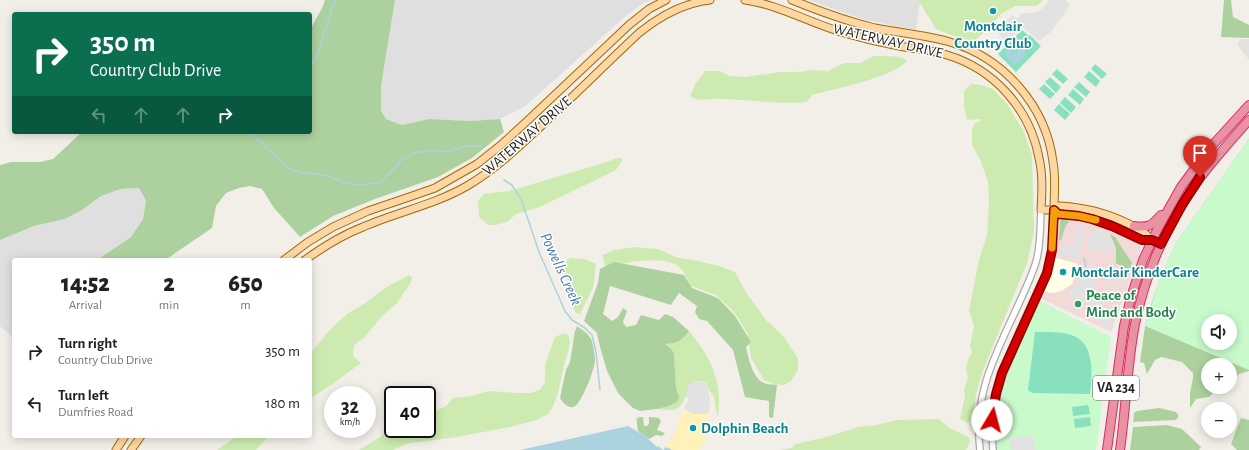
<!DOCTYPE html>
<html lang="en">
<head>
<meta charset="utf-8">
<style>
	:root { --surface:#fff; --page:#f2f2f2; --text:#222; --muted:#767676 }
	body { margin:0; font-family:"Alegreya Sans",sans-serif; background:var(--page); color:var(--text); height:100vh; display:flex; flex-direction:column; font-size:15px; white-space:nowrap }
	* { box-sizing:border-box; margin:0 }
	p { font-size:13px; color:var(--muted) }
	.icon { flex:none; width:22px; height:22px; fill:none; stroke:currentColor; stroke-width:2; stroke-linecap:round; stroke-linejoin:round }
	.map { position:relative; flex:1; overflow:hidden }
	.panel { position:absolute; left:12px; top:258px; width:300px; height:180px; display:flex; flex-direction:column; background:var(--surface); border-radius:4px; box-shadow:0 2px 10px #0003 }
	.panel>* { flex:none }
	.hud { position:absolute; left:12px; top:12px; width:300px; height:122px; border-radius:4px; box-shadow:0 2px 10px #0003; background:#0b6e4f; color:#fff; overflow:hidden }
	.tools { position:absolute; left:1201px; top:314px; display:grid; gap:8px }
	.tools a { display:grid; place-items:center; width:36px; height:36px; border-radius:50%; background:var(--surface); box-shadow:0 2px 10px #0003; font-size:20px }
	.speed { position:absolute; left:324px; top:386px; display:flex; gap:8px; font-size:20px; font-weight:700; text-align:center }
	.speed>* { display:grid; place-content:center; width:52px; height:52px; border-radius:50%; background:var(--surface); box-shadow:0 2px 10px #0003; line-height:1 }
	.speed small { font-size:10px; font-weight:400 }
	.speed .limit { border:2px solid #111; border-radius:6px; background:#fff; color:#111 }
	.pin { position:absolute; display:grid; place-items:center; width:34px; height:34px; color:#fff; margin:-41px -17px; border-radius:50% 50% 50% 0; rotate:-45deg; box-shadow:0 0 4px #0007 }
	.pin .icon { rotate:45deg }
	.me { position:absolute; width:44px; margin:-22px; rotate:8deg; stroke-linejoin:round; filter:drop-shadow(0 0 3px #0008) }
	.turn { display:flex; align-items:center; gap:14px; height:84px; padding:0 12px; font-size:18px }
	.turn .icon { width:52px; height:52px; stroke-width:2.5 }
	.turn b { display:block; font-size:28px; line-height:34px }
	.lanes { display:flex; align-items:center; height:38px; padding:0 12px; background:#0003; justify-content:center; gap:20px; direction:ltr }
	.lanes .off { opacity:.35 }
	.eta { display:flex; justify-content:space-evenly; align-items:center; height:68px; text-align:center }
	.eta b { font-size:24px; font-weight:800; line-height:28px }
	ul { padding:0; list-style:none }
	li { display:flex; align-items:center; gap:12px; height:52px; padding:0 12px }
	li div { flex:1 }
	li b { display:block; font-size:15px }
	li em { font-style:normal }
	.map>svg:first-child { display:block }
	.residential { fill:#e0dfdf }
	.commercial { fill:#f2dad9 }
	.education { fill:#ffffe5 }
	.grass { fill:#cdebb0 }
	.forest { fill:#add19e; fill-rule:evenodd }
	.sand { fill:#fff1ba }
	.park { fill:#c8facc; fill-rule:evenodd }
	.pitch { fill:#88e0be }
	.parking { fill:#e2e2e2 }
	.water { fill:#aad3df }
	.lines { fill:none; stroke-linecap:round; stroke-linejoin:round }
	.stream { stroke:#aad3df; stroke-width:1.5 }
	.minor-casing { stroke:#a9a9a9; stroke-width:8 }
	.major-casing { stroke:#a06b00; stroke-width:9 }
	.highway-casing { stroke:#dc2a67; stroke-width:10 }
	.minor { stroke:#fff; stroke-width:5.5 }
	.major { stroke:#fcd6a4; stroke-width:7 }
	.highway { stroke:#e892a2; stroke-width:8 }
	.route-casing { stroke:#8a0000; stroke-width:10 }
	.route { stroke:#d40000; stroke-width:7 }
	.slow { stroke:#f59e0b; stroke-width:7 }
	.culture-dot { fill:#0f9aa8; stroke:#fff; stroke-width:1.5 }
	.leisure-dot { fill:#2e9e5b; stroke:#fff; stroke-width:1.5 }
	.labels { text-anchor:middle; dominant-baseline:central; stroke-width:3; stroke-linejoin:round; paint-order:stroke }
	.shield { fill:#fff; stroke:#646464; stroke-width:1 }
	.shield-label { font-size:14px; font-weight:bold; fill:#222 }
	.culture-label { font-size:15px; font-weight:bold; fill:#0d838f; stroke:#fff; text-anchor:start }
	.street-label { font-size:15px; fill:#222; stroke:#fff }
	.leisure-label { font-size:15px; font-weight:bold; fill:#27864d; stroke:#fff; text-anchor:start }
	.water-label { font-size:16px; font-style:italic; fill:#4a7aab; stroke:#fff }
</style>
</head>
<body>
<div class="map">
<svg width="1249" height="450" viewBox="0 0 1249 450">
	<rect width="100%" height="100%" fill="#f2efe9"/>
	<g class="residential">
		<polygon points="395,0 651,0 642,4 627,15 524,107 500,119 470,121 429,119 402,125 386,119 381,111 381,86"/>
		<polygon points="809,0 918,0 920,2 916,30 862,19"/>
		<polygon points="139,188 146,201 143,219 131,237 97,260 14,260 14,339 0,326 0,240 34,226 65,219 82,210 101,196 121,189"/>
	</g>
	<polygon class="commercial" points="1059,219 1087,221 1139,243 1141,248 1140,253 1111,332 1042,299 1045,291 1055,293 1065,289 1072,284 1078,264 1056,258 1057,246"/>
	<polygon class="education" points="1056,258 1078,264 1072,284 1061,291 1050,293 1045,291 1051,275"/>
	<g class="grass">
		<polygon points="918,0 1043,0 1037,6 1015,6 1001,14 990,27 972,43 936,29"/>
		<path d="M874,56C885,56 898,55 907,60C899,76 831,90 812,95L807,102C778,105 749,99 720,99C711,98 698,103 690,96L696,83L705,71H720L729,76L746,77L780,72H798L814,70L828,71L844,63H860Z"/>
		<path d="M971,84L981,85L993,89L1007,104L1023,130L1032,155L1034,232L1027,263L982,373L976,395L973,417L972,420L968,423L960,419L965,396L964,390L968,377C964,367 968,360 972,352L970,347L974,326L969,310L979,260L987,235L989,204L988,182L981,162L972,145V128L975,123L982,120L981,119L967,120L964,107V91Z"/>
		<polygon points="616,158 622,158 622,161 616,170 540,207 516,214 507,222 496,225 489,225 486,223 479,217 478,201 484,194 509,191 607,162"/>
		<path d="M635,247L658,249L678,258L694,260L719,266L735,272L746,292L766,320L783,336L798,358V370L791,381L784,385L774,384L764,380L751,358L748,335L737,316L730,308L716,295L691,286C687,279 683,268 675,264C659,256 622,262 606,268L602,255L615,250Z"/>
		<path d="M571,258L585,259L596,264L593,288L580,314L576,313C571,306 572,299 575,291L562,271L567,260Z"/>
		<polygon points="409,275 412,277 411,282 397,303 381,317 365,337 354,345 353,356 361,363 334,383 310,399 310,354 327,333 347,314 367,302 385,288"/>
		<path d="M689,331C710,356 723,382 718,416C715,411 716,404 714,397C711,391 708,392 707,383C679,373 694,405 673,410C668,411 662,409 657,409L669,406L678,392L676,387L674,354L664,344C675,344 683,340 689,331Z"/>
		<polygon points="562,334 567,334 569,337 570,342 568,352 564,365 558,393 553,406 548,414 537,420 510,427 457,437 409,443 393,450 359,450 383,435 397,429 427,429 427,415 446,406 453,398 471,396 489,391 517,393 530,393 540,390 545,382 545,365 555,337"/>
		<path d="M939,419L949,428L969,437C971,443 969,445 966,450H780L792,448L795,444L823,438L858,427L876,425L897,420Z"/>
		<polygon points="237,436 269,436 256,450 217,450"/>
	</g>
	<g class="forest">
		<polygon points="325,0 395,0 381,86 381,111 386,119 402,125 429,119 470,121 500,119 504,132 472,158 438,177 375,199 333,216 300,237 274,208 262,189 250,186 239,188 226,193 216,206 212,228 165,260 97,260 131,237 143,219 146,201 139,188 121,189 101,196 82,210 65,219 34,226 0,240 0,165 11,162 40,162 53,159 82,132 310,132 310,30 322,8"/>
		<polygon points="1224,0 1231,0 1233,17 1249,25 1249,38 1221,37"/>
		<path d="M1249,139V371L1239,374L1230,386V365H1208V387H1225L1214,392L1209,397L1196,399L1190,408V393L1193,378V373L1182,362L1161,357L1155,360L1147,374L1144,363L1140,362L1145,326L1150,308L1159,281L1176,243ZM1208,321H1230V343H1208Z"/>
		<polygon points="1061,219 1070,221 1066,225 1061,240 1059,241 1060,222"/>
		<polygon points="1110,234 1115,237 1132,263 1130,268 1127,269 1116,263 1116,248"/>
		<path d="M614,262L684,275L692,288L718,298L735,316L751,342L746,347C748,357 753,379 764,383C767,385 773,384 777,385L773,418L769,417V401L745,397L733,350L707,321L699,319L695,312L697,306L679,293L671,305L610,286L603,314L612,321L618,317L623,308L627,311L623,322L626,327L636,325L641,315L659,320L665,314L673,317L689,331C683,340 676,344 665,344L672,350L674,354L676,387L679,397L677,402L669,406L657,409L640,411L633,408L618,393L607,371L600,347L597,333L584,321L598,283L600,269Z"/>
		<path d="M577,326C582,330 588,333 591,339C593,343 595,356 595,360C595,369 582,402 575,406C569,410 563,403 560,398L566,370L570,362L575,331Z"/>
		<polygon points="1159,408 1176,412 1179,416 1176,420 1133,422 1134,413 1137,411"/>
		<path d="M640,417H643L644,426H647L649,424V417L659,418L661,421L657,430L665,433L662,436L656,435L649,439L638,431C638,427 636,423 637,418Z"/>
		<polygon points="1241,418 1249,420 1249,450 1237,450 1231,444"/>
		<polygon points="1167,425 1182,429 1201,447 1199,450 1130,450 1133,427"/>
	</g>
	<path class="sand" d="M686,409C694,415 700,415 709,412L707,437L700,450H673L666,447L677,430L680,415Z"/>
	<g class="park">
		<path d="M1249,139V370L1145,326L1159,281L1176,243ZM1208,321H1230V343H1208Z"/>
		<polygon points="1040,301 1111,337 1096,450 995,450 994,422 996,404 1000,387 1004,375 1020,339 1028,326"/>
	</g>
	<g class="pitch">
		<polygon points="1022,30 1029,36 1030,35 1041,46 1016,72 998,54"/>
		<polygon points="1095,64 1107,74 1102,79 1091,69"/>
		<polygon points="1057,69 1068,79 1063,84 1052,74"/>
		<polygon points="1089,71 1100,81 1096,87 1084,77"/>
		<polygon points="1050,77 1061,87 1056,93 1045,82"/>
		<polygon points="1079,82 1090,92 1086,97 1074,87"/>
		<polygon points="1044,84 1055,94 1050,99 1039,89"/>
		<polygon points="1073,89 1084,99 1080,105 1068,95"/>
		<polygon points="1065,97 1076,107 1071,113 1060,103"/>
		<polygon points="1059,104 1070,114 1065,120 1054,110"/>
		<path d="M1035,332C1048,332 1064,331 1076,337C1095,347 1092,376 1090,394L1032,393L1028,390Z"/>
		<polygon points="1088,405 1090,414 1073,416 1072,407"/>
		<polygon points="1090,417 1091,426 1075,428 1074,419"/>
	</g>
	<g class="parking">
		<polygon points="1049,0 1065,0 1070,5 1051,32 1039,41 1023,27 1006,42 996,31 1012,15 1017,19 1022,13 1034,13 1042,9"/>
		<polygon points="1241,39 1249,39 1249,60 1237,44"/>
		<polygon points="1078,226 1086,228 1078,260 1060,255 1063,244 1073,247"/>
		<polygon points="1094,227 1107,232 1113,244 1114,249 1087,250 1092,230"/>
		<polygon points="1087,265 1098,266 1092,291 1108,300 1115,277 1118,278 1112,302 1108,301 1108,300 1103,311 1073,297 1072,299 1069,297 1071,291 1076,287 1082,266 1086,267"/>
		<polygon points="1106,310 1113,314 1109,323 1112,325 1109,331 1099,325"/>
		<polygon points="699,381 707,383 710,402 709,412 703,414 693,414 684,408 689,399 686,397 688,387 691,383"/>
		<polygon points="1034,436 1035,450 1011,450 1010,438"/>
	</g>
	<g class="water">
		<polygon points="1021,48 1027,54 1015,65 1004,54 1009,49 1014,54"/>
		<polygon points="628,426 645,436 657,447 658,446 663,450 666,447 673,450 520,450"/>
	</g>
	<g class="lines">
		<g class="stream">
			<polyline points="310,67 316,59 335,0"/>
			<polyline points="250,132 288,168 302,173 312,173 334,178 342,182 353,184 363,185 381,182 402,160 414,153 432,150 446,152 468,146 481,146"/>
			<polyline points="504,180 512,185 521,199 539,252 565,311 572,320 585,328 592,335 596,352 600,390"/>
			<polyline points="1084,258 1086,267"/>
		</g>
		<defs>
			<g id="minor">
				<path d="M980,450C973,392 997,352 1020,301C1026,288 1032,275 1036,262C1041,245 1040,227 1041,210"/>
				<path d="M993,450C992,436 991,422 993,407C1001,360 1031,319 1046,274C1053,253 1053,232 1054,210"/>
			</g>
			<g id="major">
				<path d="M745,0C781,5 813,25 848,34C865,39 882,43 899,46C915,49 931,50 947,55C994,69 1030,109 1039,158C1043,175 1042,192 1041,210H1054L1058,214L1079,216L1092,219L1112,226L1142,240H1152L1161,244"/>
				<path d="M792,0C819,11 846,21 875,28C900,33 926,35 950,42C1004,58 1046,106 1053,162C1056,178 1054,194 1054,210"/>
				<path d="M1054,210L1059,206C1083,207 1104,212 1127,223C1137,228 1144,231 1152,240"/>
				<polyline points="284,260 308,242 333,227 368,211 415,195 435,188 477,164 501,145 525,123 629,25 649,9 666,0"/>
				<path d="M305,260C323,247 342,235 363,227C397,212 434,205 467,186C499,167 526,140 553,115C582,88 610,60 639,33C660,16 683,3 710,0"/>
				<polyline points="116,450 125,436"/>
				<polyline points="131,450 141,436"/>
			</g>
			<g id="highway">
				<path d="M1134,226C1149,228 1151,226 1161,215"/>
				<polyline points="1107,450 1124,326 1131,297 1143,260 1158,228 1181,187 1209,149 1249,105"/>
				<path d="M1120,450C1126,408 1127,365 1135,324C1146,272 1168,221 1200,178C1215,158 1232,139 1249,120"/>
			</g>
		</defs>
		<use href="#minor" class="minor-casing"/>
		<use href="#major" class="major-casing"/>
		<use href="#highway" class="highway-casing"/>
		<use href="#minor" class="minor"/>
		<use href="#major" class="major"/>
		<use href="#highway" class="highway"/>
	</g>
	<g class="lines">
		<defs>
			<polyline id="route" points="992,420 996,394 1002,373 1047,273 1052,250 1054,210 1058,214 1079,216 1092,219 1112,226 1142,240 1152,240 1161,244 1182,205 1200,177"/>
		</defs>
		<use href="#route" class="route-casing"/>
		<use href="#route" class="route"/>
		<polyline class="slow" points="1052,248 1054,210 1058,214 1079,216 1096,220"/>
	</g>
	<g class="culture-dot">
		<circle cx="993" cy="11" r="4"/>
		<circle cx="1063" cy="272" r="4"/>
		<circle cx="693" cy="428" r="4"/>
	</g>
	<circle class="leisure-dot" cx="1078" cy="304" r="4"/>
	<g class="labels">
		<rect class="shield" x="1093" y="376" width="46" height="24" rx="3"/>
		<g class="shield-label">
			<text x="1116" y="388">VA 234</text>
		</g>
		<g class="culture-label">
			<text x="993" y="26" text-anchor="middle">Montclair<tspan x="993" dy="17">Country Club</tspan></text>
			<text x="1071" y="272">Montclair KinderCare</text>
			<text x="701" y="428">Dolphin Beach</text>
		</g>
		<g class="street-label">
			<text transform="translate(888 41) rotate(13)">WATERWAY DRIVE</text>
			<text transform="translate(527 136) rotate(-41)">WATERWAY DRIVE</text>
		</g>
		<g class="leisure-label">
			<text x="1086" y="295">Peace of<tspan x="1086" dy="17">Mind and Body</tspan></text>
		</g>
		<g class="water-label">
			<text transform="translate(561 269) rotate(65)">Powells Creek</text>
		</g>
	</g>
</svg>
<div class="tools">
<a><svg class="icon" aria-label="sound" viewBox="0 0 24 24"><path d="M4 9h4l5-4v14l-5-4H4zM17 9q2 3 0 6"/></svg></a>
<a>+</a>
<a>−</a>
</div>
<div class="speed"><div>32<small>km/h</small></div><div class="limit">40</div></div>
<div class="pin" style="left:1200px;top:177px;background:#d93025"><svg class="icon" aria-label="arrive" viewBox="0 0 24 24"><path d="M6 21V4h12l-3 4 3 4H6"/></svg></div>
<svg class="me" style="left:992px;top:420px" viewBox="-20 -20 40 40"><circle r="19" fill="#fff"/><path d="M0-13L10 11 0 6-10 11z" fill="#d40000"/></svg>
<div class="hud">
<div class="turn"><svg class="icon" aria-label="right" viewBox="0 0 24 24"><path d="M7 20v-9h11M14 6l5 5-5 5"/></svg><div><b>350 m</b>Country Club Drive</div></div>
<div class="lanes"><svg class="icon off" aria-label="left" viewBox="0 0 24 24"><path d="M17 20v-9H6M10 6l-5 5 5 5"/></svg><svg class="icon off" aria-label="ahead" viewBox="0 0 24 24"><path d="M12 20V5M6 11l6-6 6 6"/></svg><svg class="icon off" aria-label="ahead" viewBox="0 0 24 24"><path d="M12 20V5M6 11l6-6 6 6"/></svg><svg class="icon" aria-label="right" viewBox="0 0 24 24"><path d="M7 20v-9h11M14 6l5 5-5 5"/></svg></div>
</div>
<section class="panel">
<div class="eta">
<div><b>14:52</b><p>Arrival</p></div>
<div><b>2</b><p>min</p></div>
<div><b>650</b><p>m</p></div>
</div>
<ul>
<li><svg class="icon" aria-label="right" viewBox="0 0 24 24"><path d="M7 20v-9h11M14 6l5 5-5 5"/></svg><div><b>Turn right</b><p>Country Club Drive</p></div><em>350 m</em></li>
<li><svg class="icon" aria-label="left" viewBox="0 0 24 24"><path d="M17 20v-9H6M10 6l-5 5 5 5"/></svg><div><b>Turn left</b><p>Dumfries Road</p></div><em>180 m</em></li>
</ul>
</section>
</div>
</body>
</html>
